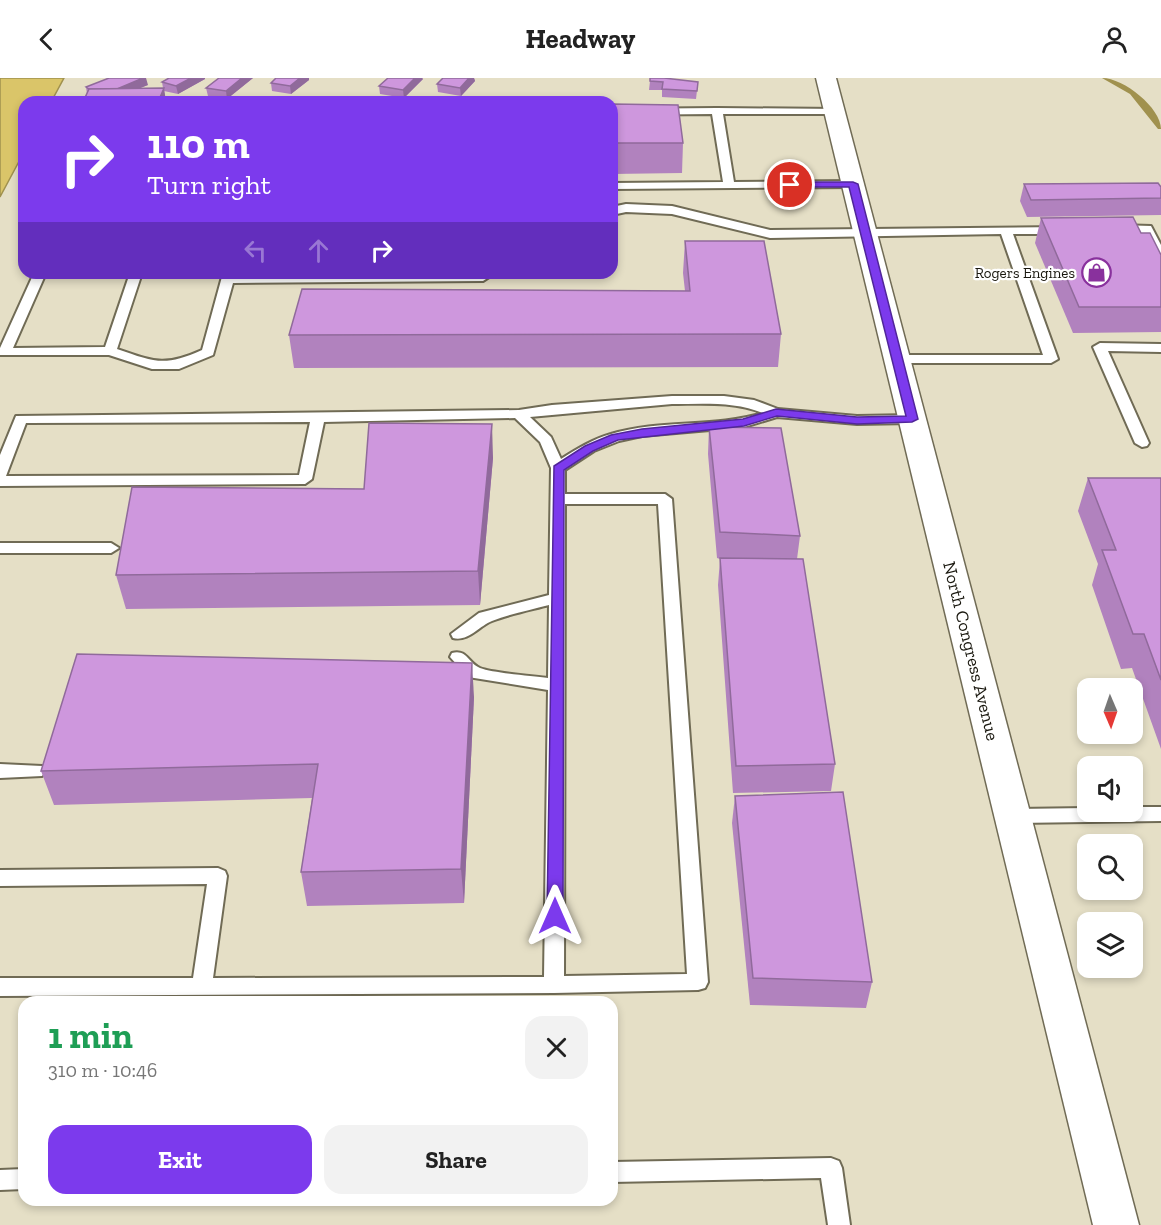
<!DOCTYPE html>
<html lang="en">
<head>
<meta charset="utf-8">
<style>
	:root { --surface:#fff; --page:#f2f2f2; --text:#222; --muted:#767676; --accent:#7c3aed }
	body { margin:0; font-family:"Zilla Slab",serif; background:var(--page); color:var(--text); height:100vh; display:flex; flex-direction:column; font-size:22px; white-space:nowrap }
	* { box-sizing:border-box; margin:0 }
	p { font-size:20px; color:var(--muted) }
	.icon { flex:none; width:33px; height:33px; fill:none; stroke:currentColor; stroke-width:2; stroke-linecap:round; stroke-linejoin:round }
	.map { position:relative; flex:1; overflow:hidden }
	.drawer { position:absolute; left:18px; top:918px; width:600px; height:210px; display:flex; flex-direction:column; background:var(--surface); border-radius:18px; box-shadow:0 3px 9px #0003 }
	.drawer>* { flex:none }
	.hud { position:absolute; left:18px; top:18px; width:600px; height:183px; border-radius:18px; box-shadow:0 3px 9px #0003; background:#7c3aed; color:#fff; overflow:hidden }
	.needle { width:39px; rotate:178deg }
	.buttons { position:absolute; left:1077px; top:600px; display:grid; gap:12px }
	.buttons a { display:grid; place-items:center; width:66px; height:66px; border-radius:12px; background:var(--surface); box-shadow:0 3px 9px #0003; font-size:30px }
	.pin { position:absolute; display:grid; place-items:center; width:51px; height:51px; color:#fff; margin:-26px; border:3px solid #fff; border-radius:50%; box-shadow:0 2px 6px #0007 }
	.me { position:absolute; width:66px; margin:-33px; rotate:0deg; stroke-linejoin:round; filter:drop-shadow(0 0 4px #0008) }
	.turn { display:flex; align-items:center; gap:21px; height:126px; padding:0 30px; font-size:27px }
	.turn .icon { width:78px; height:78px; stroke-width:2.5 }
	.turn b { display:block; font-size:42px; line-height:51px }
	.lanes { display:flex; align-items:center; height:57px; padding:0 30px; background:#0003; justify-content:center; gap:30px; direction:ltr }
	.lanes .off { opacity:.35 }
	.round { display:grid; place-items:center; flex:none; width:63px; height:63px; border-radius:18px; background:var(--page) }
	.headline { display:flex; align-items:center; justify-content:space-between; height:102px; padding:0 30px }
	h1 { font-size:36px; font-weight:800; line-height:45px; color:#1e9e55 }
	.button { display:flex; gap:12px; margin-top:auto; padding:12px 30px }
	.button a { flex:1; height:69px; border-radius:18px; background:var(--accent); color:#fff; font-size:24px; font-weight:800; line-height:69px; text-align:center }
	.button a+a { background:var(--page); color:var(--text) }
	header { display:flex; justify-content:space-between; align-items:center; height:78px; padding:0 30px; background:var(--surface); font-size:27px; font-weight:800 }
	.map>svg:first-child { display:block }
	.water { fill:#dac569; stroke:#a0914e; stroke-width:1.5 }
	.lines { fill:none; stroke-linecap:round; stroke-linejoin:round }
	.stream { fill:#a0914e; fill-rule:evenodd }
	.lane-casing { stroke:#706b55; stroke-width:4 }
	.secondary-casing { stroke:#706b55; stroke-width:3 }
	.lane { fill:#fff; fill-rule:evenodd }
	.secondary { fill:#fff; fill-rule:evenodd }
	.wall { fill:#b182be }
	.shaded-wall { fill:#906a9b }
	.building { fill:#ce97dd; stroke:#906a9b; stroke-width:1.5 }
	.route { fill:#7c3aed; stroke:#51269a; stroke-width:1.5 }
	.labels { text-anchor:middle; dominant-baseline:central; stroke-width:4.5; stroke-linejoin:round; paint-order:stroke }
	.far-poi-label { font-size:15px; fill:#1a180f; stroke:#fff; text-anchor:end }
	.street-label { font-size:18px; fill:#1a180f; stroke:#fff }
</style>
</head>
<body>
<header><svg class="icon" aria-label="back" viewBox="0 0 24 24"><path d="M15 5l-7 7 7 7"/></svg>Headway<svg class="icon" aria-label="person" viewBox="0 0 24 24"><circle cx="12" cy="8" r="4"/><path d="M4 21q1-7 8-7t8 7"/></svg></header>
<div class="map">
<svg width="1161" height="1147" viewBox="0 0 1161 1147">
	<rect width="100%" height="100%" fill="#e5dfc6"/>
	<polygon class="water" points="0,0 64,0 51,24 24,24 24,74 0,119"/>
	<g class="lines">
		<path class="stream" d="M1102,0C1124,0 1161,30 1161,51H1158L1130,16Z"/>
		<defs>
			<g id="lane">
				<polygon points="717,30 839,31 840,33 835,36 723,36 734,104 853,103 859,106 853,109 612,111 612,105 723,104 712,36 612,37 612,31"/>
				<polygon points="626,126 672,128 770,152 1063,149 1065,152 1059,156 1013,156 1058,281 1051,285 897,285 890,281 897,277 1043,277 1001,156 770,160 672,136 626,134 612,137 612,129"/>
				<polygon points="1118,147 1151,148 1161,167 1161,184 1155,180 1143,155 1114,154 1112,151"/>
				<path d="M34,195H46L13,270L105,269L130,195H142L117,271C155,284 164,289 202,272L223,195H235V197L489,195V199L483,203L233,205L213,277L179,291H152L109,277H0V270Z"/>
				<polygon points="1100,265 1161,266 1161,274 1108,273 1149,365 1147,368 1142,369 1135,365 1093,269"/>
				<path d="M672,318H724L754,322L778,331L857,338L912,337L919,341L912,345L857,346L777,339L744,349L642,358L619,363L594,373L565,392V416H665L672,421L708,904L705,910L698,912L554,915L0,918V900H193L207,806L0,808V792L218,790L225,793L227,798L213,900L544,899L548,612L468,599L450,579L452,575C467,571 468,585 480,590C493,595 532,598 548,600L549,527C530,532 510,536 492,543C479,548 468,564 453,560L451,556L479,535L549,517L551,390L540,364L515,340L324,344L312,401L305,406L0,408V377L16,338L519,332L552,327ZM672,326C702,326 734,323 763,335C714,350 660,341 611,356C593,361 577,371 561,381L551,359L530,339ZM310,344L299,397L6,398L26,345ZM565,426H658L687,896L564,898Z"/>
				<polygon points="0,465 111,465 119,470 111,475 0,475"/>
				<polygon points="0,686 42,688 45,693 42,698 0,700"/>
				<polygon points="1132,729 1161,729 1161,743 1012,745 1006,743 1003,738 1006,733 1012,731 1088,730 1088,734 1132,734"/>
				<polygon points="831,1080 839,1083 842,1090 850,1147 828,1147 821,1100 612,1104 612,1084"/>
				<polygon points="24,1091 24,1111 0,1112 0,1092"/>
			</g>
			<polygon id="secondary" points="816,0 836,0 1139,1147 1093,1147"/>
		</defs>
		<use href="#lane" class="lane-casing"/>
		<use href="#secondary" class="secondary-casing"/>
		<use href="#lane" class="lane"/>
		<use href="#secondary" class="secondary"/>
	</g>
	<g class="wall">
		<polygon points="219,0 253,0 227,21 208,18 206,10"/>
		<polygon points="276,0 309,0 309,2 291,16 272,13 271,5"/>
		<polygon points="388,0 422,0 423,1 404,20 380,16 379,8"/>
		<polygon points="443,0 474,0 475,3 461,18 438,14 437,6"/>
		<polygon points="205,1 178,16 164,13 166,24 83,24 87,16 86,9 148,7 139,10 163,10 162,4"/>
		<polygon points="650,3 698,4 696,21 662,19 662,12 649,12"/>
		<polygon points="612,26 683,65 682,95 612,96"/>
		<polygon points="1024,106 1161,109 1161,137 1027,139 1020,123"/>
		<polygon points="1041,140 1141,155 1161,177 1161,254 1073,255 1035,165"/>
		<polygon points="685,163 781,256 778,289 294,290 289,257 685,213 683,195"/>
		<polygon points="709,349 800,458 797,481 835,686 831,713 733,715 718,507 720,481 717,480 708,376"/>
		<polygon points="493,380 480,527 126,531 116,497 364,411"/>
		<polygon points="1088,400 1161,400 1161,671 1132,590 1121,591 1092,507 1098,486 1078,433"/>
		<polygon points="474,619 464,825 307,828 301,794 312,720 54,727 41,693"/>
		<polygon points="735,718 872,904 866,930 750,927 732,745"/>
	</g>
	<g class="shaded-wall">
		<polygon points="143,0 146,0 148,7 106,24 101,17"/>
		<polygon points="191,0 205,0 205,1 178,16 176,8"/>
		<polygon points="242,0 253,0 227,21 226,13"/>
		<polygon points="300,0 309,0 309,2 291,16 290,8"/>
		<polygon points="415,0 422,0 423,1 404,20 403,12"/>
		<polygon points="469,0 474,0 475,3 461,18 460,10"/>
		<polygon points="164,10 166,24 158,24"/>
		<polygon points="492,346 493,380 480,527 478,493"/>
		<polygon points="472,585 474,619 464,825 461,791"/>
	</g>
	<g class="building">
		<polygon points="109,0 143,0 117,11 89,11 86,9"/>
		<polygon points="169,0 191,0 176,8 162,4"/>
		<polygon points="219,0 242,0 226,13 206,10"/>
		<polygon points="276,0 300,0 290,8 271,5"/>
		<polygon points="388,0 415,0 403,12 379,8"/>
		<polygon points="443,0 469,0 460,10 437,6"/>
		<polygon points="650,0 664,0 698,4 697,13 662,11 663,4 650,3"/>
		<polygon points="164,10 158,24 83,24 89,11"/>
		<polygon points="612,26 678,27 683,65 612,65"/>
		<polygon points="1158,105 1161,109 1161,120 1031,122 1024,106"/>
		<polygon points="1133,139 1141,155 1150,155 1161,177 1161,229 1079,229 1041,140"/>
		<polygon points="685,163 764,163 781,256 289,257 302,211 690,213"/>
		<polygon points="369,345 492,346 478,493 116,497 132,409 364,411"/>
		<polygon points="709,349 781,350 800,458 720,454"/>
		<polygon points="1088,400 1161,400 1161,602 1144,556 1133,556 1102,472 1116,472"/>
		<polygon points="720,480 803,481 835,686 736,688"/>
		<polygon points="77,576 472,585 461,791 301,794 318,686 41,693"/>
		<polygon points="843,714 872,904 753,900 735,718"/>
	</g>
	<polygon class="route" points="790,104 853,104 858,106 918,341 912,344 857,346 777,338 744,348 618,362 593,373 564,392 563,838 560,843 555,844 549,843 547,838 554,388 585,368 611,357 642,351 743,341 776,331 857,339 906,338 849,109 786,109 786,105"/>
	<defs>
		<symbol id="shop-ring" viewBox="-11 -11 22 22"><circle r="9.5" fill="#fff" stroke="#89319d" stroke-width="1.5"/><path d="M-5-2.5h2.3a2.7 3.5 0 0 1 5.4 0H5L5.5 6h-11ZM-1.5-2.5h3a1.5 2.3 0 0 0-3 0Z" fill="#89319d"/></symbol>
	</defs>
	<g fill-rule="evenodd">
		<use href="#shop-ring" x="1080" y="178" width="33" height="33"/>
	</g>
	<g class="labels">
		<g class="far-poi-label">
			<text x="1075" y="195">Rogers Engines</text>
		</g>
		<g class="street-label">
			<text transform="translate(971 573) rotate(76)">North Congress Avenue</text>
		</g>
	</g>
</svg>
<div class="buttons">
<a><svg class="needle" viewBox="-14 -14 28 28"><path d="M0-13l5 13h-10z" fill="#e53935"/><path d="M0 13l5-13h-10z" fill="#767676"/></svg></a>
<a><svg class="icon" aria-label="sound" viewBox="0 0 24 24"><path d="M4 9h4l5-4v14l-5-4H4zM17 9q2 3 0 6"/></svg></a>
<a><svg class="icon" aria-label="search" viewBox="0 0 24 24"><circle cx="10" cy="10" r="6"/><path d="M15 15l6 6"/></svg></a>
<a><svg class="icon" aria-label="layers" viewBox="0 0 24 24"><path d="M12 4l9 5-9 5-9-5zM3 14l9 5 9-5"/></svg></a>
</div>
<div class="pin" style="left:790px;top:107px;background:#d93025"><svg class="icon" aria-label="arrive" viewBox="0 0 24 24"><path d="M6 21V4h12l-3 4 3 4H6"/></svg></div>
<svg class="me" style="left:555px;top:838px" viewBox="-20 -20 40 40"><path d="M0-17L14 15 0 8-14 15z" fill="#7c3aed" stroke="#fff" stroke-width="4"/></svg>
<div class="hud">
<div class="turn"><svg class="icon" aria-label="right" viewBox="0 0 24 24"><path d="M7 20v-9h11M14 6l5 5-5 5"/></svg><div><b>110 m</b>Turn right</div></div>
<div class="lanes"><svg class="icon off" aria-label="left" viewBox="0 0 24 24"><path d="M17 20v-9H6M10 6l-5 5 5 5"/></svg><svg class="icon off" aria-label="ahead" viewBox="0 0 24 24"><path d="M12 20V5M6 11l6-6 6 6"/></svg><svg class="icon" aria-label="right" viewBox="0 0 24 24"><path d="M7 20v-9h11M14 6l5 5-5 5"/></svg></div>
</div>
<section class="drawer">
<div class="headline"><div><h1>1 min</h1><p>310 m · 10:46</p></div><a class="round"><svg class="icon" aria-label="close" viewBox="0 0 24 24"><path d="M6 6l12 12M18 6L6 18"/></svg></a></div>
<div class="button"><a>Exit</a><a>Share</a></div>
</section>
</div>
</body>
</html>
